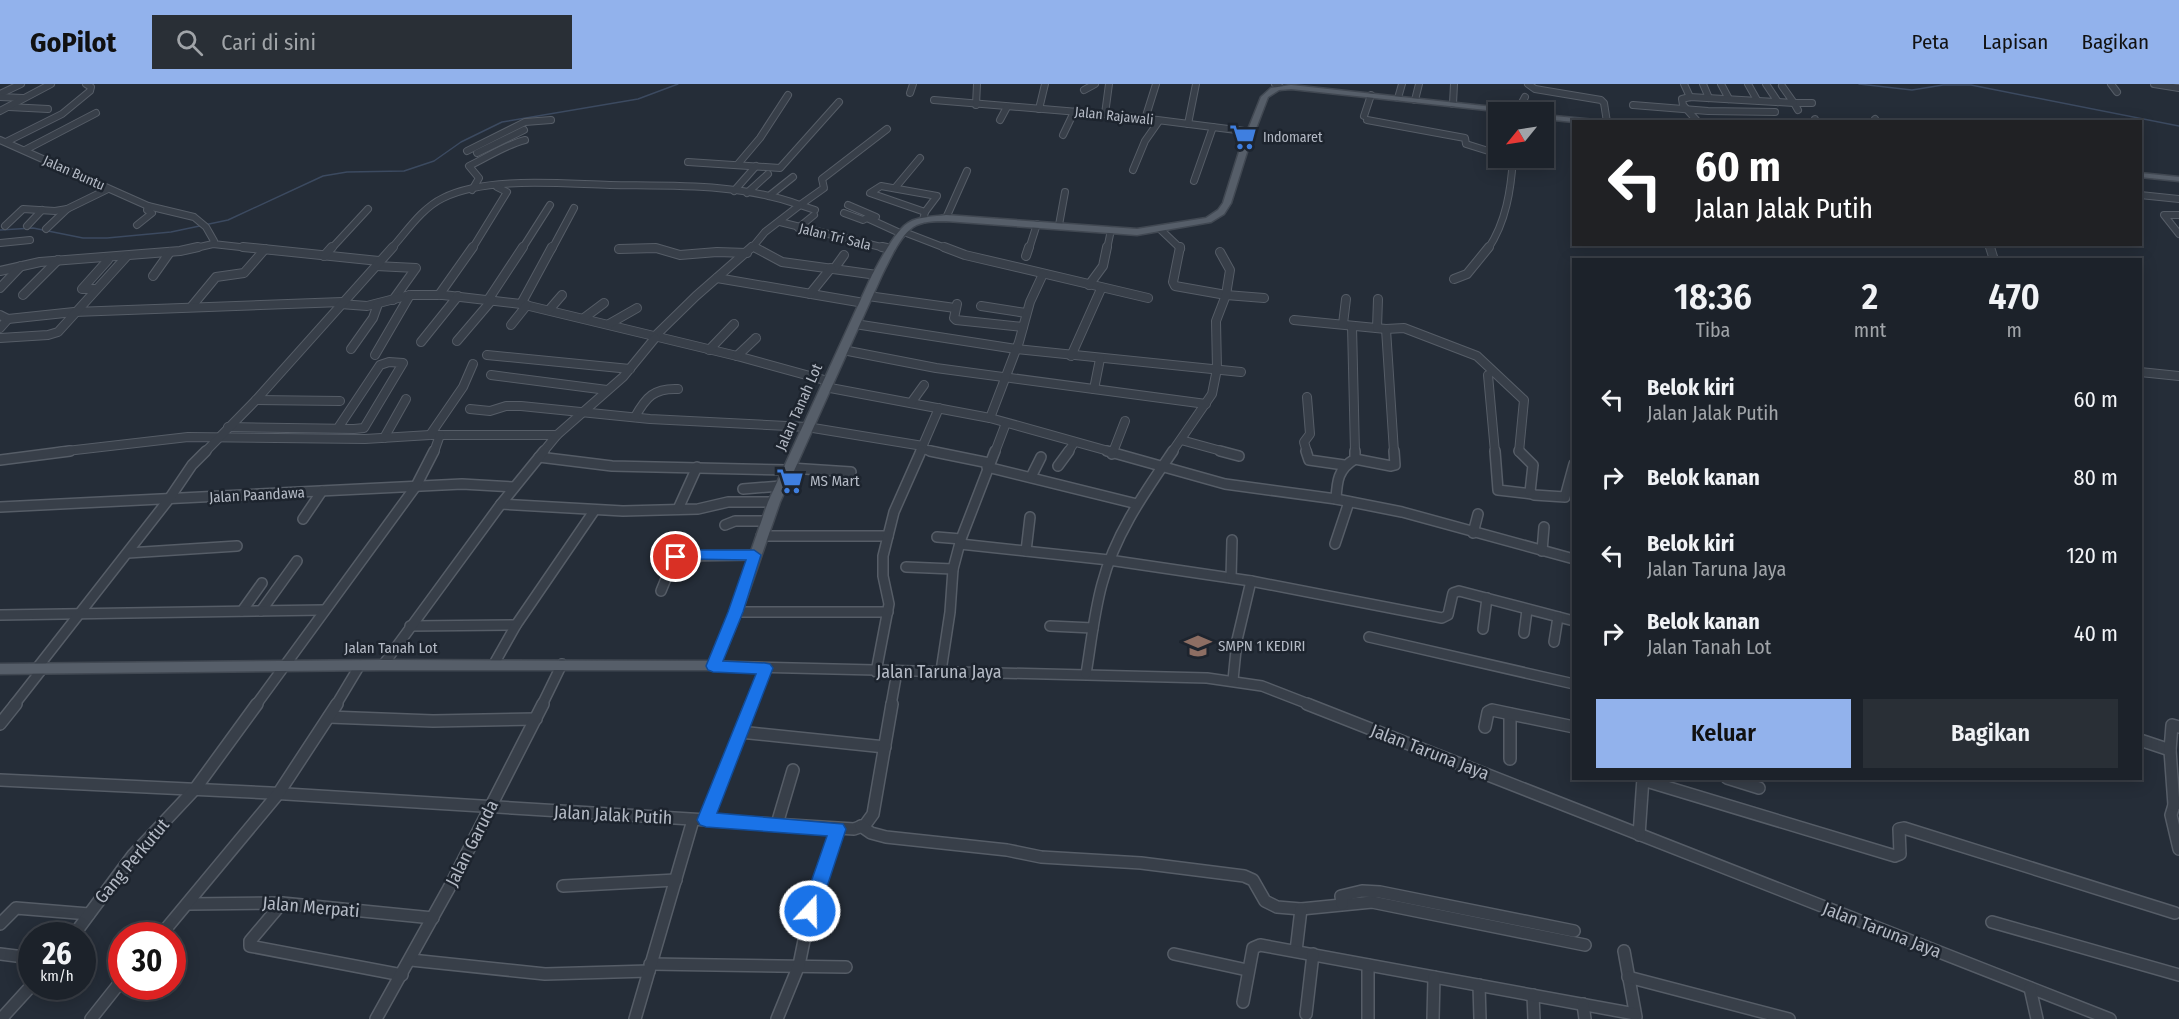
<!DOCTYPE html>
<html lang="id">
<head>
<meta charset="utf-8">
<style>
	:root { --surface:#1c222a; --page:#292f36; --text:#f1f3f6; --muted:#a0a4a8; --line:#3a3f47; --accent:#92b2ec }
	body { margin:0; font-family:"Fira Sans Condensed",sans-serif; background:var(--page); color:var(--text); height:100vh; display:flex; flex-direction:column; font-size:22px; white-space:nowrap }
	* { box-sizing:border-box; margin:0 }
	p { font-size:20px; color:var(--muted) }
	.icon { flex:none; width:33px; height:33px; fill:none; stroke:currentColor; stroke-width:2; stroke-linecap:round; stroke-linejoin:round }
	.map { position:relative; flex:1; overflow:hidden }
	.panel { position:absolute; left:1572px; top:174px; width:570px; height:522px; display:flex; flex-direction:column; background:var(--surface); border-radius:0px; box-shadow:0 3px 15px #0003,0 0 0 2px var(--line) }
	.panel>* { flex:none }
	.hud { position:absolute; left:1572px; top:36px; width:570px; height:126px; border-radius:0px; box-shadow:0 3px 15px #0003,0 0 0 2px var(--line); background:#202124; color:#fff; overflow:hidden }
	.needle { width:39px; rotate:240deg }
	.buttons { position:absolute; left:1488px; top:18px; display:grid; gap:12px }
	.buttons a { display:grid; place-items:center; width:66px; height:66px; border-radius:0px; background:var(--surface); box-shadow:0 3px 15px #0003,0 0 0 2px var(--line); font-size:30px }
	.speed { position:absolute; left:18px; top:838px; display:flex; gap:12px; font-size:30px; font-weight:700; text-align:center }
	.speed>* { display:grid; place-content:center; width:78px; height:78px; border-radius:50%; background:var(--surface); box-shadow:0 3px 15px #0003,0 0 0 2px var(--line); line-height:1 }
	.speed small { font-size:15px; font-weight:400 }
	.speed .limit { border:9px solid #d22; background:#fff; color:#111 }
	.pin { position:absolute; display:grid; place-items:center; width:51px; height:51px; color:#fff; margin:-26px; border:3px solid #fff; border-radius:50%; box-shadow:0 2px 6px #0007 }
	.me { position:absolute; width:66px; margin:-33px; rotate:21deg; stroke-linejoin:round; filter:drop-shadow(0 0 4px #0008) }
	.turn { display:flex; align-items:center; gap:21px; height:126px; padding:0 24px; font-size:27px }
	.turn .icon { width:78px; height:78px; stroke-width:2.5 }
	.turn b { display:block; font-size:42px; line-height:51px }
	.eta { display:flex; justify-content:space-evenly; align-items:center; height:102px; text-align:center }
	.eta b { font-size:36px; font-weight:600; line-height:42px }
	.primary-button { display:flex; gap:12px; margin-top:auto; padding:12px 24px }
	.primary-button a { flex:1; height:69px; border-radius:0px; background:var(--accent); color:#111; font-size:24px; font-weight:600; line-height:69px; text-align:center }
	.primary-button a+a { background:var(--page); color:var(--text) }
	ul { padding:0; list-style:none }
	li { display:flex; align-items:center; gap:18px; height:78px; padding:0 24px }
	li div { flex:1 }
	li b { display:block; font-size:22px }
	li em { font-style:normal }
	header { display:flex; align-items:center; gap:36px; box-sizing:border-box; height:84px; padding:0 30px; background:var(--accent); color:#111 }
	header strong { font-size:28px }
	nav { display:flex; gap:33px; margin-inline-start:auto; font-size:21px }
	.search { width:420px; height:54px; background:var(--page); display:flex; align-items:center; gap:15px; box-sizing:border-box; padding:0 21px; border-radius:0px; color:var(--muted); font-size:22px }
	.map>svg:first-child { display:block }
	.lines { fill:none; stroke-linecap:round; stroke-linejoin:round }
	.stream { stroke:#3c4a60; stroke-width:1.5 }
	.minor-far3-casing { stroke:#565d67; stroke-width:8 }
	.minor-far2-casing { stroke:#565d67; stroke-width:10 }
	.minor-far1-casing { stroke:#565d67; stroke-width:12 }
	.minor-casing { stroke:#565d67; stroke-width:14 }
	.major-casing { stroke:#414852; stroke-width:3 }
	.minor-far3 { stroke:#383f49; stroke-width:6 }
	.minor-far2 { stroke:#383f49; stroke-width:8 }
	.minor-far1 { stroke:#383f49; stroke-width:9 }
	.minor { stroke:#383f49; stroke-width:11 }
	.major { fill:#565e69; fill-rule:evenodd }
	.route { fill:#1a73e8; stroke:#114b97; stroke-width:1.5 }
	.labels { text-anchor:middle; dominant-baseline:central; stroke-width:5; stroke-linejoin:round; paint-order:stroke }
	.far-street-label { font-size:14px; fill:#b4bac5; stroke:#1d242e }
	.far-poi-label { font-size:14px; fill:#b4bac5; stroke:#1d242e; text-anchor:start }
	.street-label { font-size:15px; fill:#b4bac5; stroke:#1d242e }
	.poi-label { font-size:15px; fill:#b4bac5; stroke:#1d242e; text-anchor:start }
	.near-street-label { font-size:18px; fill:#b4bac5; stroke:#1d242e }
</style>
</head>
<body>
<header>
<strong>GoPilot</strong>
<div class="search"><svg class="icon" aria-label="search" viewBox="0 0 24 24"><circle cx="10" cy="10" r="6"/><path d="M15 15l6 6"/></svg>Cari di sini</div>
<nav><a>Peta</a><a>Lapisan</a><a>Bagikan</a></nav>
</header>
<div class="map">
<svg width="2179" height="935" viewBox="0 0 2179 935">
	<rect width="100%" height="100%" fill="#252d38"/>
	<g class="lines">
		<g class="stream">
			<polyline points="1859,0 1912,6 1943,1 1971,1 2179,42"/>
			<polyline points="0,146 33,144 83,154 107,154 171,148 228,136 323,92 347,88 404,87 434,77 461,58 502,38 638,15 678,0"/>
		</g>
		<defs>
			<g id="minor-far3">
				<polyline points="1275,0 1280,3"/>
				<polyline points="1528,0 1535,5 1601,16 1604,19 1607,38"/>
				<polyline points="1684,0 1690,13"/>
				<polyline points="1703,0 1709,14"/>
				<polyline points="1721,0 1729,15"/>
				<polyline points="1748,0 1757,16"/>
				<polyline points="1766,0 1778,18"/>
				<polyline points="2111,0 2117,8"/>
				<polyline points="2154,0 2179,4"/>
				<polyline points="1084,6 1095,0"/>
				<polyline points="910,9 913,0"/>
				<polyline points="0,10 21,0"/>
				<polyline points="0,13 23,14"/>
				<polyline points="1398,14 1402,0"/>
				<polyline points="934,16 1126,32 1252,48"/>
				<polyline points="1415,16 1419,0"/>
				<polyline points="1453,20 1454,0"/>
				<polyline points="976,21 977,0"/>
				<polyline points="1633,21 1708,27 1775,28"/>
				<polyline points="9,23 48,25"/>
				<polyline points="1039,25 1045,0"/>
				<polyline points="1798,26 1794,19 1812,19"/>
				<polyline points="0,27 51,0"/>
				<polyline points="1517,28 1525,13"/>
				<polyline points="1105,30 1109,0"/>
				<polyline points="1364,32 1371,11"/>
				<polyline points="1145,35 1156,0"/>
				<polyline points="1815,35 1816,38"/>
				<polyline points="1875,35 1877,38"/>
				<polyline points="1000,36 1007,23"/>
				<polyline points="1367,36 1465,54 1466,60 1498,70"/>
				<polyline points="1698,38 1683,21 1682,15 1690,13 1794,19 1782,2"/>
				<polyline points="1188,40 1196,0"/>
				<polyline points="1063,51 1074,28"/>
				<polyline points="0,56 148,122 194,133 206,143 214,157 213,160"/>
				<polyline points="6,58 62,30 90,7 91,3 86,0"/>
				<polyline points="25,66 96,29"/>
				<polyline points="467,67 525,38 551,36"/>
				<polyline points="477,69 524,46"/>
				<polyline points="688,78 780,84 839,18"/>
				<polyline points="738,80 760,54 788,11"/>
				<polyline points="1133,86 1145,57 1159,37"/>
				<polyline points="1194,97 1213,43"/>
				<polygon points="881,102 937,112 925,128 870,109"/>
				<polyline points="895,104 920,74"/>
				<path d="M472,106L479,94L469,82C488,73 505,61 525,56"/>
				<polyline points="734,107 756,82"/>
				<polyline points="747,109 768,90"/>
				<polyline points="2140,111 2179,115"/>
				<polyline points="769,112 793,93"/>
				<polyline points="848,121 876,133"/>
				<polyline points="815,126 800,121 824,104 822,95 887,45"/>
				<polyline points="844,129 863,136 867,134 902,150"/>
				<polyline points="2179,131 2164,131 2179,150"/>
				<polyline points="946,134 967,87"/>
				<polyline points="923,136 925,128"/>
				<polyline points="780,138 889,165"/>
				<polyline points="137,141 152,129 147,126 148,122"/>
				<polyline points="1059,141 1065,108"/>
				<polyline points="5,142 23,125 55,127 67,125"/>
				<polyline points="27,142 42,126"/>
				<polyline points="798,144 814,131"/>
				<polyline points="46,145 67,125 108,105"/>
				<polyline points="1161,146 1181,165"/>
				<polyline points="904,148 948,165"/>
				<polyline points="0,159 30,156"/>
				<polyline points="1989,160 1990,165"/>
				<polyline points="752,162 757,165"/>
				<polyline points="191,165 213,160 258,165"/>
				<polyline points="331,165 368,125"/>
				<path d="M391,165C407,147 422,124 443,114C486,92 563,100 610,101C674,102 739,99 800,121L765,148L751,165"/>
				<polyline points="472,165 507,108 497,103"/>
				<polyline points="522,165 550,121"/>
				<polyline points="552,165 574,124"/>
				<polyline points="634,165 658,165"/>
				<polyline points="1029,165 1037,140"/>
				<polyline points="1107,165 1111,146"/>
				<path d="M1488,165C1506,138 1511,106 1513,74"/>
			</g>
			<g id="minor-far2">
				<polyline points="243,163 379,177"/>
				<polyline points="754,163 782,178 877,191"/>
				<polyline points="882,163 891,165"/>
				<polyline points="944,163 965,171 1148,214"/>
				<polyline points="1180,163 1173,198 1175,202 1226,211 1264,214"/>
				<polyline points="1990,163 1994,176"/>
				<polyline points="619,165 656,164 680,171 717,168 747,169"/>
				<polyline points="324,172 332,163"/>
				<polyline points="1026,172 1029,163"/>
				<polyline points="376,182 416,184 393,216"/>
				<polyline points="834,185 844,171"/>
				<polyline points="0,187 40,178 180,167 198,163"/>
				<polyline points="153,192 170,168"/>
				<polyline points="717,194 864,219"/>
				<polyline points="1454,195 1467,190 1489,163"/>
				<polyline points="1089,201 1103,182 1107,163"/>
				<polyline points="0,204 21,182"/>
				<polyline points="95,205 82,205 108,176"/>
				<polyline points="810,210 831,184"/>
				<polyline points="23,211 58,176"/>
				<polyline points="439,211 473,163"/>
				<polyline points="868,212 955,224"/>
				<polyline points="488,216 523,163"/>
				<polyline points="340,220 367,222 410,211 443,211 521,220 737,272 828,297"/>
				<polyline points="521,220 552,163"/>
				<polyline points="957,220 954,234 956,236 1023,243"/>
				<polyline points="192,222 216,193 244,189 265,165"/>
				<polyline points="981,222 1026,229"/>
				<polyline points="549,226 562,211"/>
				<polyline points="0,231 8,235 0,244"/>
				<polyline points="584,234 604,219"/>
				<polyline points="8,235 74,228 342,218"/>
				<polyline points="1294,236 1386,245 1404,244 1477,272 1524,316 1519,368"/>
				<polyline points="609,240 637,224"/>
				<polyline points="855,240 1016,265 1241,288"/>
				<polyline points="1343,240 1346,215"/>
				<polyline points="511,241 527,221"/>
				<polyline points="1352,242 1355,368"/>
				<polyline points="1377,244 1378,215"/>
				<polyline points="1386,245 1394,368"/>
				<polyline points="0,254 48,251 58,248 127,172"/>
				<polyline points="653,254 696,212 752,163"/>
				<polyline points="457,257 492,216"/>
				<polyline points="421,258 458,212"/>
				<polyline points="351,265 373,234 378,220"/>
				<polyline points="709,266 734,240"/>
				<polyline points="843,266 936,284 1206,320"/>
				<polyline points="375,271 410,211"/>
				<polyline points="487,271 630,285"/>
				<polyline points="737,272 756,254"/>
				<polyline points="1071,272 1101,205"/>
				<polyline points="2140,288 2179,292"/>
				<polyline points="491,291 607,306"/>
				<polyline points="1488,291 1495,368"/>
				<polyline points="825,303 990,334 1112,368"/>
				<polyline points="1094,305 1100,275"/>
				<polyline points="256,316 340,317"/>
				<polyline points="911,319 924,301"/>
				<polyline points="470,325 490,327 506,322 521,322 650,335 807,343 923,362"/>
				<path d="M635,333C646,313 654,304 678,305"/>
				<polyline points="990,334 1019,258 1030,218 1043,190"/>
				<polyline points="228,343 354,345 364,344 403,279 389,278 380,281 338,344"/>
				<polyline points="430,351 463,303 473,280"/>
				<polyline points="384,354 406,315"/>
				<polyline points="1181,356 1225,368"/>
				<polyline points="922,365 937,368"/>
				<polyline points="58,368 188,353 365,355 430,351 557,351"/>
				<polyline points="205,368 256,316 393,163"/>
				<polyline points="434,368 440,351"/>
				<polyline points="543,368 557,351 623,293 655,254"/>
				<polyline points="920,368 939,324"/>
				<polyline points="995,368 1006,339"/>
				<polyline points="1068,368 1074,359"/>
				<polyline points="1113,368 1125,337"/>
				<polyline points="1172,368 1212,310 1217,285 1216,237 1226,211 1230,186 1220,168"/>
				<polyline points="1307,368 1304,358 1310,350 1307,313"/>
			</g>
			<g id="minor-far1">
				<polyline points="930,367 989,379"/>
				<polyline points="1107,367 1225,400 1336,415 1402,428 1574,475"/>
				<polyline points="1220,367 1239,372"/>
				<polyline points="1306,367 1309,376 1344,381"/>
				<polyline points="1495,367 1498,406 1532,410"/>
				<polyline points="1519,367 1533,381 1530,408 1534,411 1565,413 1574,380"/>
				<polyline points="1112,370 1113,367"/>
				<polyline points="539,373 612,382 788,386"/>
				<polyline points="1355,375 1391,382 1395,381 1394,367"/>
				<polyline points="0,376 70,367"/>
				<polyline points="1058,382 1069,367"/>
				<polyline points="987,383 1137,420"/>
				<polyline points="790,384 851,388"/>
				<polyline points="1031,393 1041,373"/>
				<polyline points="743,405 781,402"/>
				<path d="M1336,415C1337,397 1338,385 1355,375V367"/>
				<polyline points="501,420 623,427 698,425 728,418 774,418"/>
				<polyline points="0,423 462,400 514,403"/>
				<polyline points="678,425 697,383"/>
				<polyline points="303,435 322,407"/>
				<polyline points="725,441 735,437 766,437"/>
				<polyline points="1473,449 1478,430"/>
				<polyline points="761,452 888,452"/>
				<polyline points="937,453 961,455"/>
				<polyline points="960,460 1109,476 1251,497 1442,534 1448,531 1453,509 1459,507 1574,537"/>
				<polyline points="1335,460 1349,418"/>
				<polyline points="1026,467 1030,433"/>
				<polyline points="1542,467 1544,443"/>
				<polyline points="128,469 237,462"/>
				<polyline points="906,483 953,485"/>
				<polyline points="1231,494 1232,456"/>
				<polyline points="661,507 674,475 679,472 755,471"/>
				<polyline points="242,527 262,499"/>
				<polyline points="261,527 297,477"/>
				<polyline points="736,528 888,528"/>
				<polyline points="0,531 324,526"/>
				<polyline points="410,542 516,541"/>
				<polyline points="1050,542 1093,544"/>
				<polyline points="1483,545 1487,514"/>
				<polyline points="1524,549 1527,526"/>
				<polyline points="1369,553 1574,600"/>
				<polyline points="1554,558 1558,533"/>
				<polyline points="494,580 516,541 594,427"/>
				<polyline points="383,581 501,420 544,367"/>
				<polyline points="713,582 1207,594 1262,602 1311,621"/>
				<polyline points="37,584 169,415 192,381 206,367"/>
				<polyline points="941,587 950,528 953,485 961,455 995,367"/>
				<polyline points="876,588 889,520 883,492 883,472 894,428 921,367"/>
				<path d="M1086,590C1091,560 1094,529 1102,500C1115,450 1145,408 1173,367"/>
				<polyline points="1233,596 1237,556 1251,497"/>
				<polyline points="14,621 43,584"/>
				<polyline points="256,621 416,402 434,367"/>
				<polyline points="336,621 360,581"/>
				<polyline points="542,621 562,580"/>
				<polyline points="751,621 765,584"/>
				<polyline points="891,621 897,588"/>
			</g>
			<g id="minor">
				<polyline points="1307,620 2110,935"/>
				<polyline points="1510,630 1510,675"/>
				<polyline points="329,633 433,637 536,635"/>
				<polyline points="0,640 16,620"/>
				<polyline points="1485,643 1488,628 1492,626 1574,643"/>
				<polyline points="740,648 885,663"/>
				<polyline points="2140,656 2170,666"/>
				<polyline points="1727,694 1759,704"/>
				<polyline points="0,696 270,709 854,745 865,741 873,730 892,620"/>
				<polyline points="1643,696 1895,772 1900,770 1899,745 1904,744 2175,829"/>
				<polyline points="2178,719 2174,721 2171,731 2179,765"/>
				<polyline points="2174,721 2170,666 2172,641 2179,643"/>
				<polyline points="706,736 751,620"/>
				<polyline points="777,740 793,686"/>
				<polyline points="861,742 871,749 886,753 1007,766 1041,773 1141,779 1244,792 1253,796 1265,817 1277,823 1301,825 1372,818 1585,861"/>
				<polyline points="1639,751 1643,694"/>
				<polyline points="563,802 676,796"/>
				<polyline points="282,819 250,857 250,862 402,891"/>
				<polyline points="188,820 282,819 433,834"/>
				<polyline points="1342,820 1341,812 1362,807 1380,808 1574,847"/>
				<polyline points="1992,838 2179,891"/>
				<polyline points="0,840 16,824 89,830"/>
				<polyline points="73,852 133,771 195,705 257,620"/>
				<polyline points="160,852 278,710 337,620"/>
				<polyline points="1296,867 1301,825"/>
				<polyline points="1624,867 1636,933"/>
				<polyline points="0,870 32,874"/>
				<polyline points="1174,870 1247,886"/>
				<polyline points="411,876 545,890 649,887"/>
				<polyline points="650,880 846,883"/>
				<polyline points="1368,881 1368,935"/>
				<polyline points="1628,893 1789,935"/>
				<polyline points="1479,901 1480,935"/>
				<polyline points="2030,904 2037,935"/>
				<polyline points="1533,911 1534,935"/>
				<polyline points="1243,918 1253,864 1260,861 1635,930"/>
				<polyline points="1583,920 1585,935"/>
				<polyline points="1306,930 1313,870"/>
				<polyline points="1,935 32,901"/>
				<polyline points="91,935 122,896"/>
				<polyline points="376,935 449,804 543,620"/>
				<polyline points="635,935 693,736"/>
				<polyline points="777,935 799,881 810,827 837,745"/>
				<polyline points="1433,935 1434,893"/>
			</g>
			<g id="major">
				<path d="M1291,1L1521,26L1525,28H1505L1291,5L1279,6L1268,13L1247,68L1231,119L1224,130L1211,138L1137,151L946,137C936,137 922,137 913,143C900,152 889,177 882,191L780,418L742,528L718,586H383L0,590V580L383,576L709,577L730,528L768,418L872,191C880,177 895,147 908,139C919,132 934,133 946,131L1137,145L1206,134L1218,126L1223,119L1239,68L1261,13L1271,4Z"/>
				<polygon points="1544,31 1595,36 1598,38 1574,38 1544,35"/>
				<polygon points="2140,89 2179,93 2179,97 2140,93"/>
			</g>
		</defs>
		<use href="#minor-far3" class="minor-far3-casing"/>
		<use href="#minor-far2" class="minor-far2-casing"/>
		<use href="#minor-far1" class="minor-far1-casing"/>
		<use href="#minor" class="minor-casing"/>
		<use href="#major" class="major-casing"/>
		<use href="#minor-far3" class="minor-far3"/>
		<use href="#minor-far2" class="minor-far2"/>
		<use href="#minor-far1" class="minor-far1"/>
		<use href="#minor" class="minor"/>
		<use href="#major" class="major"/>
	</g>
	<polygon class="route" points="690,466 754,466 761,471 743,528 723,577 765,579 770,580 773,584 717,729 843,740 846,745 819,827 816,833 810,835 804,833 801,827 827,752 706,743 700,741 697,736 756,590 713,588 708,586 706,582 728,528 746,476 690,475 676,477 669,473 671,469"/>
	<defs>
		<symbol id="supermarket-bare" viewBox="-9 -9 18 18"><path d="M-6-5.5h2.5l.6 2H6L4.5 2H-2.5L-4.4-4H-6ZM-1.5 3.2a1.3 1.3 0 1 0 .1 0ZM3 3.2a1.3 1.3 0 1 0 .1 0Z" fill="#3f7fe0" stroke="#1d242e" stroke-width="2.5" paint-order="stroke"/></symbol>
		<symbol id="school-bare" viewBox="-9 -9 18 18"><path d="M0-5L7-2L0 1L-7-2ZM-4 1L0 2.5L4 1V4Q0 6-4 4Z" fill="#8d6e63" stroke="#1d242e" stroke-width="2.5" paint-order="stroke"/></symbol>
	</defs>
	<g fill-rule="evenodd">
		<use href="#supermarket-bare" x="1224" y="34" width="38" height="38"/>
		<use href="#supermarket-bare" x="771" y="378" width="38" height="38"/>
		<use href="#school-bare" x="1179" y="543" width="38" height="38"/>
	</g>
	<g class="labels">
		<g class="far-street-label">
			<text transform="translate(1114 32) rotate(6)">Jalan Rajawali</text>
			<text transform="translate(74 89) rotate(24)">Jalan Buntu</text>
			<text transform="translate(835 153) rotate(14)">Jalan Tri Sala</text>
		</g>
		<g class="far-poi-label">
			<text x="1263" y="53">Indomaret</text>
		</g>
		<g class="street-label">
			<text transform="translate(799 323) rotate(-66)">Jalan Tanah Lot</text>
			<text transform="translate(257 411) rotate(-3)">Jalan Paandawa</text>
			<text x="391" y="564">Jalan Tanah Lot</text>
		</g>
		<g class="poi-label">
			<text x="810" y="397">MS Mart</text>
			<text x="1218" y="562">SMPN 1 KEDIRI</text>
		</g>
		<g class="near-street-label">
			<text x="939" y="588">Jalan Taruna Jaya</text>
			<text transform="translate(1430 668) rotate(21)">Jalan Taruna Jaya</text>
			<text transform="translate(613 731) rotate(3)">Jalan Jalak Putih</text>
			<text transform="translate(472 759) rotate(-63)">Jalan Garuda</text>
			<text transform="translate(132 777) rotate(-50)">Gang Perkutut</text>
			<text transform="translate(311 823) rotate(5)">Jalan Merpati</text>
			<text transform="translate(1882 846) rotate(21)">Jalan Taruna Jaya</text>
		</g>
	</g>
</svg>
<div class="buttons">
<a><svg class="needle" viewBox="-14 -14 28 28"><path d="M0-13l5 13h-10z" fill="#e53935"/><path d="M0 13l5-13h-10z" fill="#a0a4a8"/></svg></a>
</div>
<div class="speed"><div>26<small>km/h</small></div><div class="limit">30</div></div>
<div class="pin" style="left:676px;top:473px;background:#d93025"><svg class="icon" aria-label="arrive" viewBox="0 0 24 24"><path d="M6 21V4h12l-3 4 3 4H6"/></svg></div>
<svg class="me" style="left:810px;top:827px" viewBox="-20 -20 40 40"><circle r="17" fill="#1a73e8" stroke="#fff" stroke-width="3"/><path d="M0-11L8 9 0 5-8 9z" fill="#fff"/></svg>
<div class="hud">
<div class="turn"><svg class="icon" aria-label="left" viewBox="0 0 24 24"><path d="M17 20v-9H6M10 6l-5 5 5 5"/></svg><div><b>60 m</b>Jalan Jalak Putih</div></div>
</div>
<section class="panel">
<div class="eta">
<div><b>18:36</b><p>Tiba</p></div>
<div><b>2</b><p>mnt</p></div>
<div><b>470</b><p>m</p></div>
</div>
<ul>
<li><svg class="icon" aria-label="left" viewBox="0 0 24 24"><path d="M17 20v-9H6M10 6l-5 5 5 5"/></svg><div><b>Belok kiri</b><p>Jalan Jalak Putih</p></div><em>60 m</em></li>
<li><svg class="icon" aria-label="right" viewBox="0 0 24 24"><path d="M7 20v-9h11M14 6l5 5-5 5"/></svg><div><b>Belok kanan</b></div><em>80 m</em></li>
<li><svg class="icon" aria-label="left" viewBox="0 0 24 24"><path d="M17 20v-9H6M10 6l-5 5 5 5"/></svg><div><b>Belok kiri</b><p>Jalan Taruna Jaya</p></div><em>120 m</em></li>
<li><svg class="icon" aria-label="right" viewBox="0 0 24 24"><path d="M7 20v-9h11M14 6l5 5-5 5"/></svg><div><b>Belok kanan</b><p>Jalan Tanah Lot</p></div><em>40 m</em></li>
</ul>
<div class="primary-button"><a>Keluar</a><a>Bagikan</a></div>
</section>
</div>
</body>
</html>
